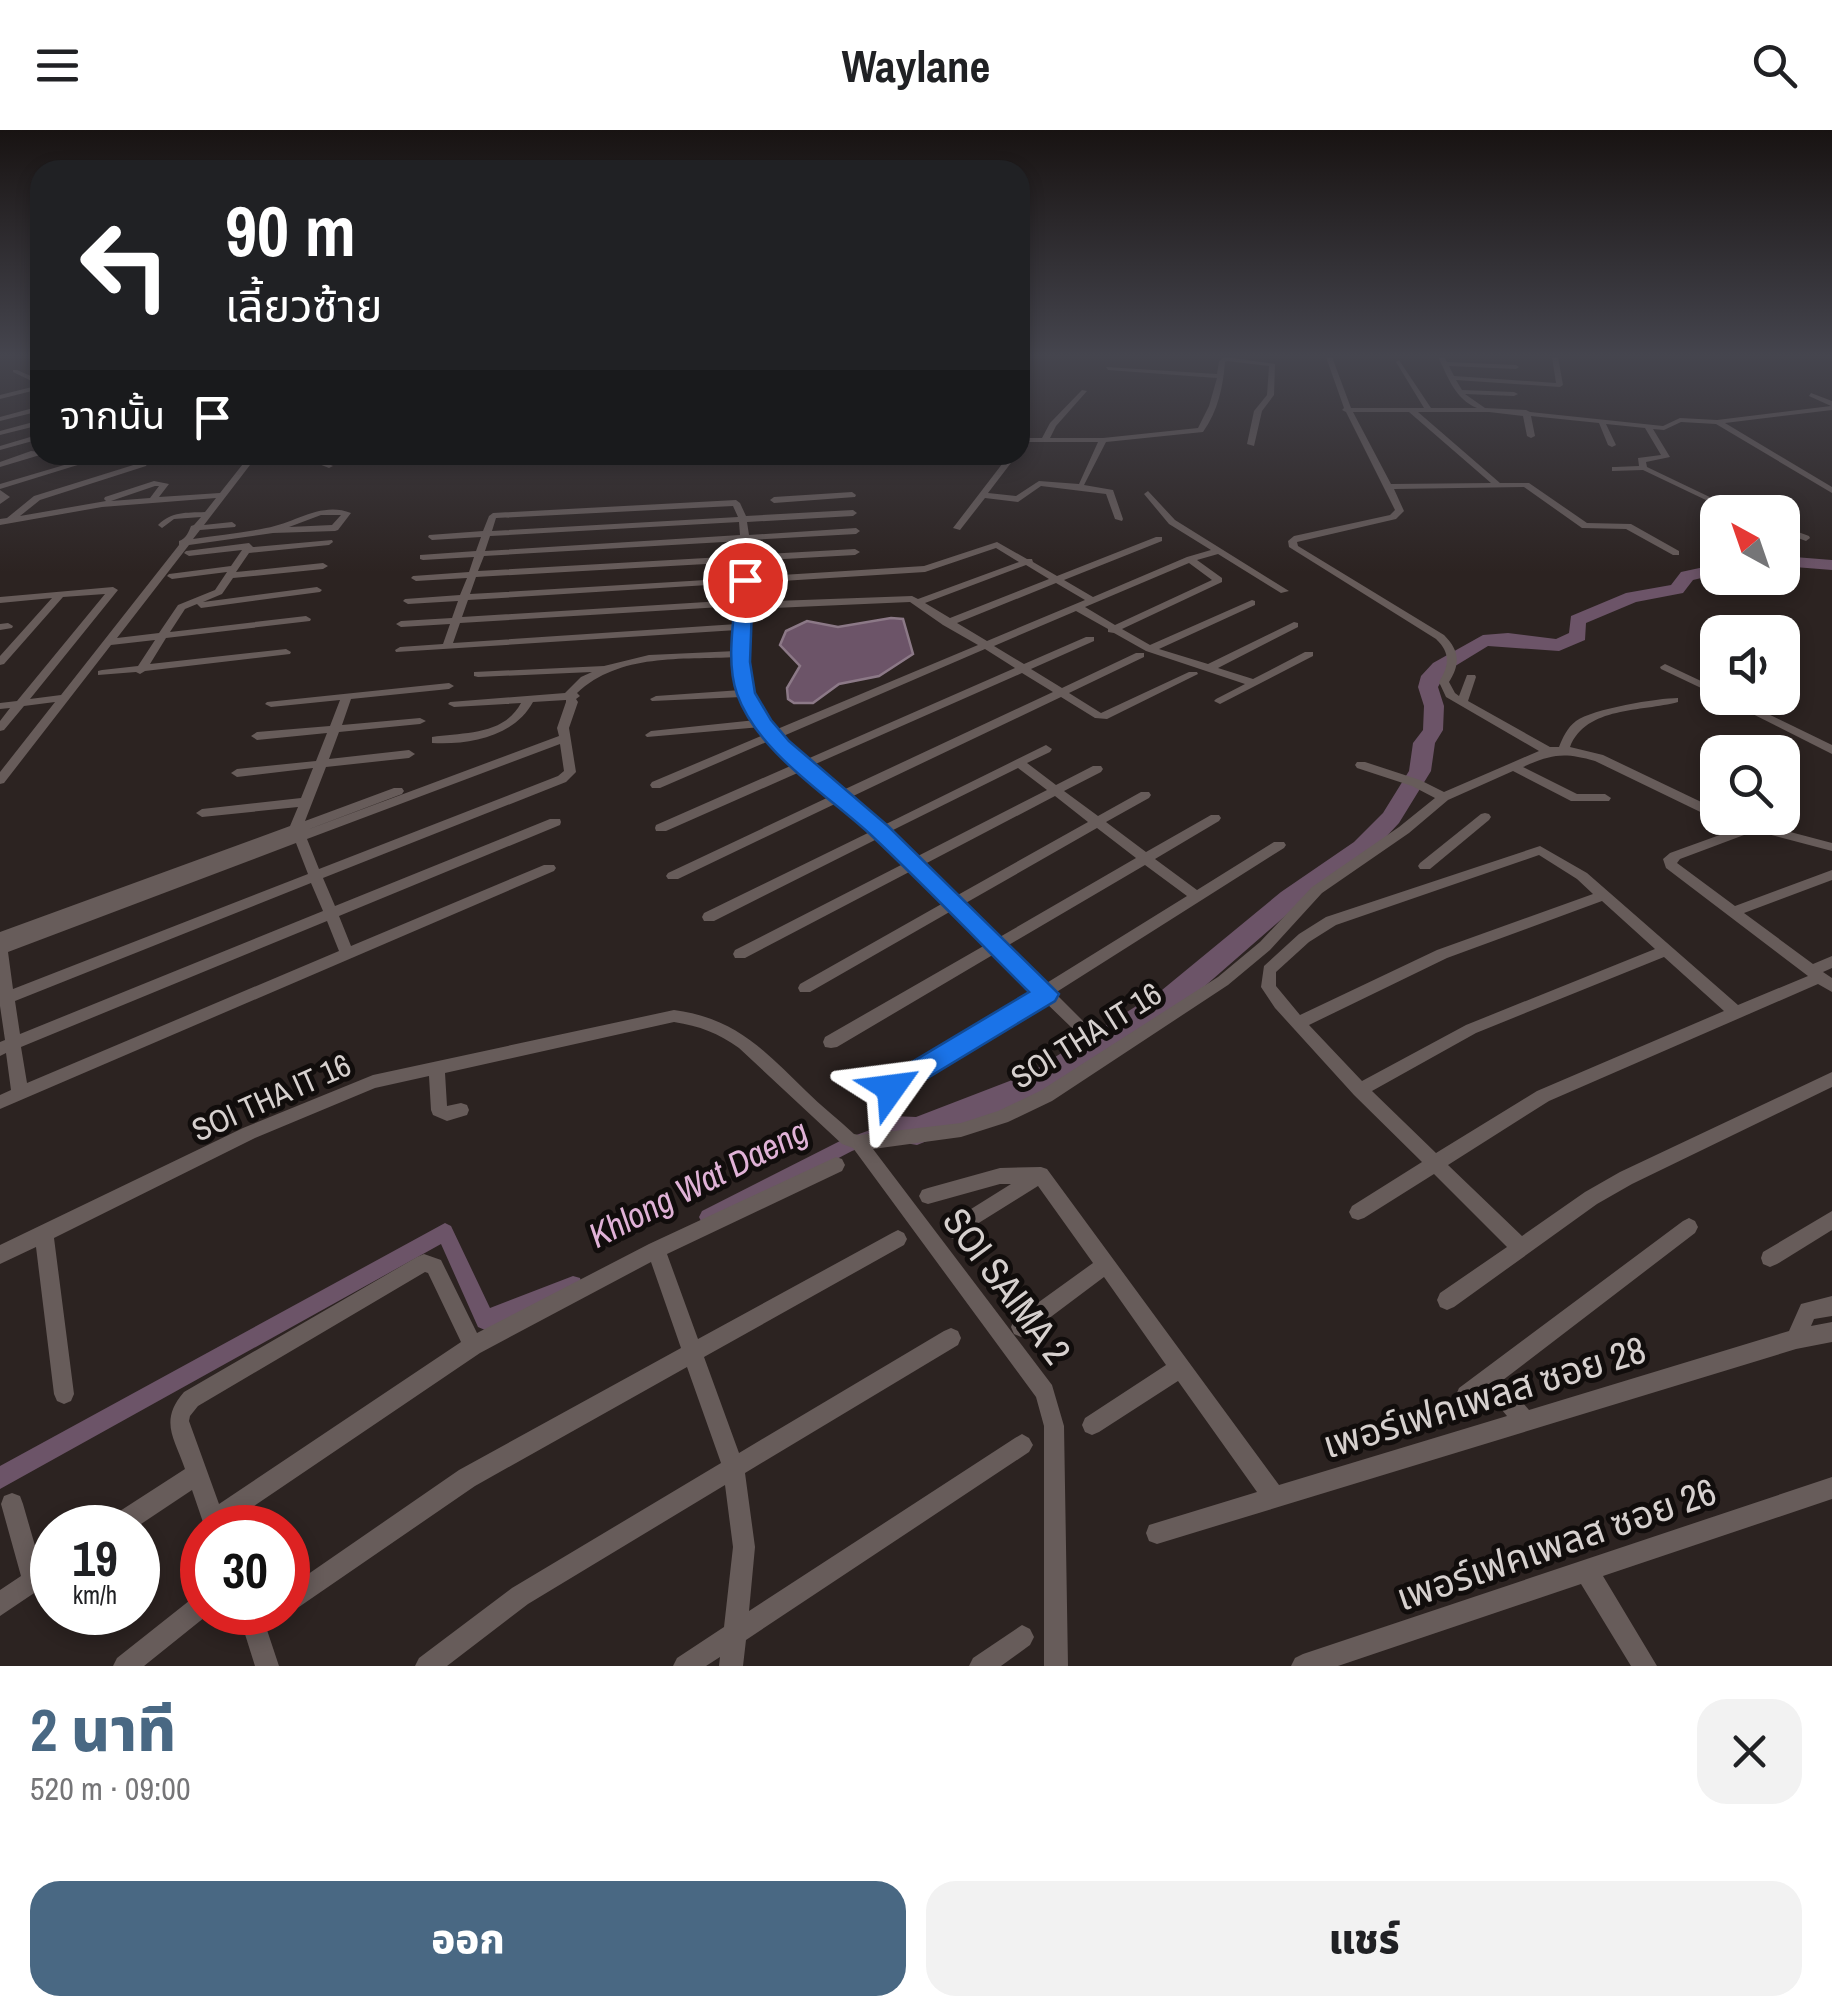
<!DOCTYPE html>
<html lang="th">
<head>
<meta charset="utf-8">
<style>
	:root { --surface:#fff; --page:#f2f2f2; --text:#202124; --muted:#757577; --accent:#496883 }
	body { margin:0; font-family:"Archivo Narrow","Noto Sans Thai",sans-serif; background:var(--page); color:var(--text); height:100vh; display:flex; flex-direction:column; font-size:38px; white-space:nowrap }
	* { box-sizing:border-box; margin:0 }
	p { font-size:32px; color:var(--muted) }
	.icon { flex:none; width:55px; height:55px; fill:none; stroke:currentColor; stroke-width:2; stroke-linecap:round; stroke-linejoin:round }
	.map { position:relative; height:1536px; overflow:hidden }
	.panel { display:flex; flex-direction:column; background:var(--surface); flex:1 }
	.panel>* { flex:none }
	.hud { position:absolute; left:30px; top:30px; width:1000px; height:305px; border-radius:30px; box-shadow:0 5px 15px #0003; background:#202124; color:#fff; overflow:hidden }
	.needle { width:65px; rotate:320deg }
	.fabs { position:absolute; left:1700px; top:365px; display:grid; gap:20px }
	.fabs a { display:grid; place-items:center; width:100px; height:100px; border-radius:20px; background:var(--surface); box-shadow:0 5px 15px #0003; font-size:50px }
	.speed { position:absolute; left:30px; top:1375px; display:flex; gap:20px; font-size:50px; font-weight:700; text-align:center }
	.speed>* { display:grid; place-content:center; width:130px; height:130px; border-radius:50%; background:var(--surface); box-shadow:0 5px 15px #0003; line-height:1 }
	.speed small { font-size:25px; font-weight:400 }
	.speed .limit { border:15px solid #d22; background:#fff; color:#111 }
	.pin { position:absolute; display:grid; place-items:center; width:85px; height:85px; color:#fff; margin:-42px; border:5px solid #fff; border-radius:50%; box-shadow:0 2px 10px #0007 }
	.me { position:absolute; width:110px; margin:-55px; rotate:59deg; stroke-linejoin:round; filter:drop-shadow(0 0 8px #0008) }
	.turn { display:flex; align-items:center; gap:35px; height:210px; padding:0 30px; font-size:45px }
	.turn .icon { width:130px; height:130px; stroke-width:2.5 }
	.turn b { display:block; font-size:70px; line-height:85px }
	.then { display:flex; align-items:center; height:95px; padding:0 30px; background:#0003; gap:20px; font-size:38px }
	.round { display:grid; place-items:center; flex:none; width:105px; height:105px; border-radius:30px; background:var(--page) }
	.overview { display:flex; align-items:center; justify-content:space-between; height:170px; padding:0 30px }
	h1 { font-size:60px; font-weight:800; line-height:75px; color:var(--accent) }
	.primary-button { display:flex; gap:20px; margin-top:auto; padding:20px 30px }
	.primary-button a { flex:1; height:115px; border-radius:30px; background:var(--accent); color:#fff; font-size:40px; font-weight:800; line-height:115px; text-align:center }
	.primary-button a+a { background:var(--page); color:var(--text) }
	header { display:flex; justify-content:space-between; align-items:center; height:130px; padding:0 30px; background:var(--surface); font-size:45px; font-weight:800 }
	.map>svg:first-child { display:block }
	.water { fill:#6c5468; stroke:#8c7987; stroke-width:2.5 }
	.lines { fill:none; stroke-linecap:round; stroke-linejoin:round }
	.canal { fill:#6c5468; fill-rule:evenodd }
	.river { fill:#6c5468; fill-rule:evenodd }
	.street { fill:#675c5a; fill-rule:evenodd }
	.route { fill:#1a73e8; stroke:#114b97; stroke-width:2.5 }
	.labels { text-anchor:middle; dominant-baseline:central; stroke-width:10; stroke-linejoin:round; paint-order:stroke }
	.street-label { font-size:32px; fill:#d6d0ce; stroke:#110d0c }
	.water-label { font-size:35px; font-style:italic; fill:#e0b2d7; stroke:#110d0c }
	.near-street-label { font-size:38px; fill:#d6d0ce; stroke:#110d0c }
</style>
</head>
<body>
<header><svg class="icon" aria-label="menu" viewBox="0 0 24 24"><path d="M4 6h16M4 12h16M4 18h16"/></svg>Waylane<svg class="icon" aria-label="search" viewBox="0 0 24 24"><circle cx="10" cy="10" r="6"/><path d="M15 15l6 6"/></svg></header>
<div class="map">
<svg width="1832" height="1536" viewBox="0 0 1832 1536">
	<rect width="100%" height="100%" fill="#2c2321"/>
	<polygon class="water" points="891,488 903,489 913,524 879,546 839,554 813,573 794,573 788,569 787,558 800,536 780,515 786,501 807,491 838,497"/>
	<g class="lines">
		<g class="canal">
			<polygon points="892,992 898,994 900,999 898,1004 852,1021 714,1093 708,1095 702,1093 699,1087 702,1081 840,1011"/>
			<polygon points="445,1093 451,1096 490,1178 573,1146 580,1148 582,1155 580,1162 485,1200 478,1197 441,1114 0,1359 0,1336"/>
		</g>
		<g class="river">
			<polygon points="1782,426 1832,430 1832,440 1782,436"/>
			<polygon points="1718,434 1718,444 1693,450 1683,463 1636,472 1586,493 1585,510 1559,521 1488,516 1447,541 1438,557 1444,576 1443,600 1435,613 1431,641 1399,693 1370,724 1299,774 1182,876 1048,962 917,1015 881,1009 877,999 881,989 892,986 916,987 1028,944 1162,860 1281,762 1354,712 1383,683 1409,641 1413,613 1423,600 1424,576 1418,557 1421,546 1433,533 1483,505 1508,503 1556,509 1569,503 1571,486 1626,463 1671,455 1681,442"/>
		</g>
		<g class="street">
			<path d="M1225,227L1275,234L1274,265L1262,281L1254,316L1247,314L1254,281L1267,265L1269,236L1227,231L1225,232C1223,257 1218,281 1203,302L1106,312L1084,355L1113,360L1123,389L1122,391L1115,389L1106,364L1041,356L1018,372L985,368L960,400L953,398L1009,325H1017L988,363L1016,366L1039,351L1079,354L1098,312H1020V308H1042L1050,293L1082,260L1087,261L1056,296L1050,308H1103L1198,298L1209,276L1217,248L1108,240L1106,237L1217,244L1219,231Z"/>
			<path d="M1326,227H1332L1351,278H1424L1396,232L1399,230L1431,278H1477C1455,269 1448,247 1438,227H1444L1447,232L1516,235L1519,237L1516,239L1449,236L1454,246L1556,253L1552,227H1558L1563,255L1560,257L1456,250L1462,260L1514,262L1518,264L1514,266L1465,264L1485,278L1526,280L1530,282L1663,296L1680,288L1717,290L1831,276L1809,266L1811,263L1832,271V280L1725,293L1832,357V363L1716,294L1681,292L1664,300L1653,299L1670,327L1646,332L1647,337L1741,382H1731L1643,340L1612,341V337H1615L1639,336L1638,328L1661,325L1645,298L1606,294L1616,315L1612,317L1608,315L1599,293L1531,286L1535,306L1531,308L1527,306L1523,286L1489,282H1418L1500,353H1529L1587,393L1631,394L1679,421V425H1673L1626,399L1582,398L1524,357L1394,359L1404,381L1396,389L1297,412L1298,416L1444,505C1459,520 1461,533 1449,552L1455,563L1459,566L1467,545H1475L1476,547L1468,571L1550,617H1559C1563,607 1567,598 1576,591C1592,579 1658,568 1678,568V572C1642,582 1586,576 1570,617L1603,625L1718,680V688H1737L1832,713V721L1719,691L1595,631C1564,622 1552,624 1523,637L1577,664H1605L1611,668L1609,671H1571L1513,641L1448,670L1409,703L1322,763L1270,820L1228,855L1052,971L1008,992L961,1007L873,1019L1052,1255L1064,1296L1068,1536H1044V1296L1036,1267L853,1018L842,1014L739,918C718,903 700,896 674,892L445,943L447,976L461,973L467,975L469,980L467,985L447,991L433,985L431,980L429,946L375,958L255,1008L54,1108L74,1264L71,1271L64,1274L57,1271L54,1264L36,1117L0,1134V1115L243,998L373,945L674,880C735,888 764,920 806,961C821,976 838,989 854,1004L859,1005L961,993L998,981L1040,961L1218,847L1260,812L1312,757L1399,697L1435,668L1412,656L1357,638L1355,635L1357,632H1365L1420,650L1444,662L1539,621L1446,567L1439,552C1449,536 1451,523 1436,509L1289,417L1288,411L1294,406L1390,385L1395,380L1346,282L1342,280L1344,278ZM1353,282H1409L1491,353L1391,354Z"/>
			<polygon points="13,240 17,240 40,250 40,259 0,269 0,265 40,255 13,242"/>
			<polygon points="1026,259 1029,261 1024,273 1020,275 1020,266"/>
			<polygon points="37,277 40,277 40,281 0,291 0,287"/>
			<polygon points="37,291 40,291 40,295 0,305 0,301"/>
			<polygon points="37,305 40,305 40,309 0,320 0,316"/>
			<polygon points="31,321 40,322 40,325 0,337 0,332"/>
			<polygon points="98,325 110,325 0,359 0,354"/>
			<path d="M250,325H258L254,330L315,328L333,336L329,338L314,332L250,335L204,395L232,392L236,395L235,397L200,400L193,409C217,405 242,403 266,398C296,393 321,371 351,383L338,400L335,401L273,403L189,415L117,508L159,503L178,475L215,460L227,442L172,449L167,446L169,444L231,436L242,420L189,426L184,423L186,421L249,413L253,417L332,410L333,412L329,415L249,423L236,442L323,433L328,436L323,439L233,448L222,464L203,472L317,457L322,460L320,462L201,478L197,474L185,479L170,502L306,486L311,489L310,491L166,508L150,534L286,519L291,522L290,524L145,541L140,544L136,542L98,545V541L102,540L138,536L155,510L111,515L4,653L0,654V642L55,572L24,576L4,600L0,601V591L10,578L0,579V573L17,571L105,464L63,467L4,534L0,535V526L52,468L0,473V467L113,457L118,460L30,569L61,565L179,415V411C186,409 189,401 191,396L194,395L201,387L174,389L162,398L158,395C172,381 186,383 205,382L216,368L102,377L0,395V389L7,388L34,366L143,332L147,334L146,336L40,370L20,386L106,371L104,369L105,367L154,351L169,354L159,367L220,363ZM155,356H159L150,368L111,371ZM321,385H341L332,395L289,397Z"/>
			<polygon points="0,360 10,367 0,374"/>
			<path d="M1148,361L1175,390L1289,461L1281,463L1218,424L1197,430L1222,448V452L1122,499L1150,515L1252,470L1255,471V475L1159,519L1208,534L1294,492L1298,493V497L1218,538L1253,549L1305,522H1313V526L1220,574L1214,571L1216,569L1245,554L1146,521L1114,503L1108,502V499L1076,481L994,516L1024,534L1086,507H1094V511L1031,539L1062,558L1136,523H1144V527L1069,563L1101,583L1189,542H1197L1198,544L1107,589L1095,588L1061,567L849,668L882,696L1046,615L1052,619L1050,622L1027,633L1056,655L1093,636H1101L1103,639L1101,642L1064,661L1098,686L1141,662H1149L1151,665L1149,668L1106,692L1146,722L1211,685H1219L1221,688L1219,691L1155,729L1197,760L1274,712H1284L1286,715L1284,718L1055,863L1082,890L1085,894L1082,898L1077,900L1072,898L1043,870L897,963L891,965L885,963L883,958L885,953L1034,861L996,823L837,917L831,918L825,917L823,912L825,907L987,814L953,780L810,862H800L798,858L800,854L945,772L913,740L745,828H735L733,824L735,820L905,733L879,708L714,791H704L702,787L704,783L872,701L839,672L678,749H668L666,746L668,743L831,666L802,641L666,701H656L655,698L656,695L795,634L771,610L660,658H652L650,655L652,652L766,604L761,597L647,607L645,605L651,601L756,590L742,567L652,571L650,569L656,566L741,560L737,527C681,530 620,523 577,563L580,566L576,569L578,572L569,598L576,642L566,652L323,748L335,776L550,689H560L561,692L560,695L339,786L351,816L544,735H554L556,738L554,741L0,979V965L11,960L6,923L0,926V912L5,910L0,876V802L290,696L298,677L202,687L196,683L202,679L301,668L313,638L237,647L231,643L237,639L316,631L327,603L257,610L251,606L257,602L330,596L340,570L271,577L265,574L267,572L449,553L454,556L449,559L351,569L342,595L420,588L426,591L420,594L339,602L329,629L409,620L415,624L409,628L326,637L305,691L394,658H402L404,661L402,664L304,701L559,606L557,598L566,572V570L533,572C514,607 469,615 432,613V607C464,602 503,606 521,573L454,577L448,574L450,572L565,563L581,547L592,542L478,547L474,546V542L604,536L649,525L736,521L737,500L396,522L395,520L400,517L443,514L450,494L401,497L396,494L401,491L452,488L458,471L408,474L403,471L405,469L460,465L467,448L416,451L411,448L413,446L469,442L474,427L423,430L420,429V425L476,421L481,407L432,410L428,407L429,405L483,401L489,386L493,383L736,370L740,373L746,386L853,380L857,383L853,386L747,392L749,405L856,398L860,401L856,404L750,410V425L855,419L860,422L855,425L750,431V447L924,436L997,412L1027,429H1032L1033,432L1057,446L1156,407H1162V411L1064,450L1093,467L1187,427L1211,420L1169,394L1144,364ZM733,376L738,387L492,401L496,388ZM739,392L740,405L485,421L490,406ZM741,411V426L478,441L484,426ZM996,418L1019,432L918,469L912,466L748,472L749,453L925,442ZM741,432L740,448L470,464L476,447ZM1189,433L1212,450L1115,495L1085,477ZM1026,435L1049,449L950,488L925,473ZM740,453L739,470L462,487L468,470ZM1056,453L1085,470L987,511L957,493ZM910,472L943,495L978,515L775,600C743,558 745,530 748,479ZM738,476L737,494L453,513L460,493ZM985,519L1015,538L805,630L781,607ZM1022,543L1053,562L841,661L811,636ZM560,614L564,641L558,646L319,739L307,709ZM1018,638L1047,660L916,727L889,702ZM1055,666L1088,692L956,766L923,735ZM1097,698L1136,728L998,808L964,774ZM296,713L308,744L13,859L8,822ZM1145,735L1187,766L1045,854L1007,816ZM311,753L323,781L20,904L15,871ZM327,791L339,821L27,953L21,917Z"/>
			<polygon points="852,362 856,365 855,367 774,373 770,370 774,367"/>
			<polygon points="1782,396 1809,406 1810,408 1806,411 1782,402"/>
			<polygon points="8,493 13,496 12,498 0,500 0,494"/>
			<polygon points="1665,534 1718,559 1718,566 1661,539 1660,537"/>
			<polygon points="1721,568 1735,568 1832,615 1832,624"/>
			<polygon points="1485,683 1489,684 1491,687 1489,690 1430,739 1420,739 1418,736 1420,733 1481,684"/>
			<path d="M1739,698L1745,702L1744,705L1680,729L1677,733L1735,776L1832,740V750L1744,783L1813,834L1832,826V838L1823,842L1832,848V862L1818,854L1549,971L1448,1035L1522,1106L1585,1062L1620,1042L1832,942V957L1632,1054L1597,1074L1454,1177L1447,1180L1440,1177L1437,1170L1440,1163L1507,1117L1434,1044L1364,1088L1358,1090L1352,1088L1349,1082L1352,1076L1422,1032L1354,965L1275,878L1261,857L1264,836L1299,804L1326,787L1540,716L1587,743L1738,875L1808,846L1666,738L1663,729L1670,723ZM1539,725L1577,749L1593,764L1437,820L1300,885L1276,856V842L1309,812L1336,795ZM1602,771L1655,819L1466,895L1362,951L1309,895L1447,828ZM1664,827L1724,881L1537,961L1436,1023L1372,961L1476,903Z"/>
			<path d="M836,1027L842,1029L845,1035L842,1041L667,1124L698,1209L892,1103L898,1100L904,1103L907,1109L904,1115L704,1227L739,1323L944,1201L951,1198L958,1201L961,1208L958,1215L745,1343L755,1417L749,1481L1015,1308L1022,1304L1029,1308L1033,1315L1029,1322L746,1510L743,1536H719L720,1527L706,1536H673L677,1528L724,1497L733,1417L725,1355L528,1474L447,1536H415L419,1528L512,1458L721,1333L687,1237L475,1356L296,1479L288,1482V1458L459,1340L681,1218L651,1132L480,1223L226,1395L227,1398H205L192,1360L135,1398H103L106,1390L185,1339C174,1307 159,1291 184,1262L417,1127L424,1124L441,1130L477,1203L649,1114ZM425,1142L428,1143L461,1212L219,1374L189,1291L190,1286L198,1276Z"/>
			<polygon points="1041,1037 1047,1039 1279,1355 1507,1286 1487,1262 1466,1275 1459,1272 1456,1265 1459,1258 1683,1091 1689,1088 1695,1091 1698,1097 1695,1103 1503,1250 1529,1280 1789,1201 1801,1174 1832,1166 1832,1186 1814,1189 1811,1196 1832,1192 1832,1212 1796,1219 1157,1414 1149,1411 1146,1403 1149,1395 1257,1362 1178,1251 1099,1302 1092,1305 1085,1302 1082,1295 1085,1288 1166,1235 1104,1147 1028,1204 1021,1207 1014,1204 1011,1197 1014,1190 1093,1133 1038,1056 953,1109 947,1106 944,1100 947,1094 1011,1054 1000,1054 928,1074 922,1072 919,1066 922,1060 928,1058 1000,1038"/>
			<polygon points="1832,1081 1832,1100 1777,1134 1770,1137 1763,1134 1761,1128 1763,1122"/>
			<polygon points="1832,1347 1832,1369 1603,1446 1657,1536 1631,1536 1581,1454 1338,1536 1291,1536 1295,1528 1303,1524"/>
			<polygon points="12,1363 20,1366 23,1374 40,1433 52,1427 52,1451 0,1486 0,1460 21,1446 1,1374 4,1366"/>
			<polygon points="202,1463 202,1482 210,1483 144,1536 113,1536 117,1528 194,1467"/>
			<polygon points="238,1482 283,1482 280,1490 267,1500 279,1536 255,1536"/>
			<polygon points="1022,1495 1030,1499 1034,1507 1030,1515 1001,1536 969,1536 973,1528"/>
		</g>
	</g>
	<linearGradient id="sky" x2="0" y2="1"><stop stop-color="#181312"/><stop offset="0.51" stop-color="#45454e"/><stop offset="1" stop-color="#45454e" stop-opacity="0"/></linearGradient>
	<rect width="1832" height="442" fill="url(#sky)"/>
	<path class="route" d="M745,445L753,450L750,532L755,563L771,590L789,611L888,696L1059,864L1055,871L891,970L882,966L878,958L882,950L1029,862C977,810 926,757 872,706C828,665 758,623 737,564C725,531 735,484 737,450Z"/>
	<g class="labels">
		<g class="street-label">
			<text transform="translate(1086 905) rotate(-32)">SOI THA IT 16</text>
			<text transform="translate(271 967) rotate(-24)">SOI THA IT 16</text>
		</g>
		<g class="water-label">
			<text transform="translate(698 1053) rotate(-27)">Khlong Wat Daeng</text>
		</g>
		<g class="near-street-label">
			<text transform="translate(1007 1156) rotate(53)">SOI SAIMA 2</text>
			<text transform="translate(1484 1267) rotate(-17)">เพอร์เฟคเพลส ซอย 28</text>
			<text transform="translate(1556 1414) rotate(-19)">เพอร์เฟคเพลส ซอย 26</text>
		</g>
	</g>
</svg>
<div class="fabs">
<a><svg class="needle" viewBox="-14 -14 28 28"><path d="M0-13l5 13h-10z" fill="#e53935"/><path d="M0 13l5-13h-10z" fill="#757577"/></svg></a>
<a><svg class="icon" aria-label="sound" viewBox="0 0 24 24"><path d="M4 9h4l5-4v14l-5-4H4zM17 9q2 3 0 6"/></svg></a>
<a><svg class="icon" aria-label="search" viewBox="0 0 24 24"><circle cx="10" cy="10" r="6"/><path d="M15 15l6 6"/></svg></a>
</div>
<div class="speed"><div>19<small>km/h</small></div><div class="limit">30</div></div>
<div class="pin" style="left:745px;top:450px;background:#d93025"><svg class="icon" aria-label="arrive" viewBox="0 0 24 24"><path d="M6 21V4h12l-3 4 3 4H6"/></svg></div>
<svg class="me" style="left:891px;top:958px" viewBox="-20 -20 40 40"><path d="M0-17L14 15 0 8-14 15z" fill="#1a73e8" stroke="#fff" stroke-width="4"/></svg>
<div class="hud">
<div class="turn"><svg class="icon" aria-label="left" viewBox="0 0 24 24"><path d="M17 20v-9H6M10 6l-5 5 5 5"/></svg><div><b>90 m</b>เลี้ยวซ้าย</div></div>
<div class="then">จากนั้น<svg class="icon" aria-label="arrive" viewBox="0 0 24 24"><path d="M6 21V4h12l-3 4 3 4H6"/></svg></div>
</div>
</div>
<section class="panel">
<div class="overview"><div><h1>2 นาที</h1><p>520 m · 09:00</p></div><a class="round"><svg class="icon" aria-label="close" viewBox="0 0 24 24"><path d="M6 6l12 12M18 6L6 18"/></svg></a></div>
<div class="primary-button"><a>ออก</a><a>แชร์</a></div>
</section>
</body>
</html>
